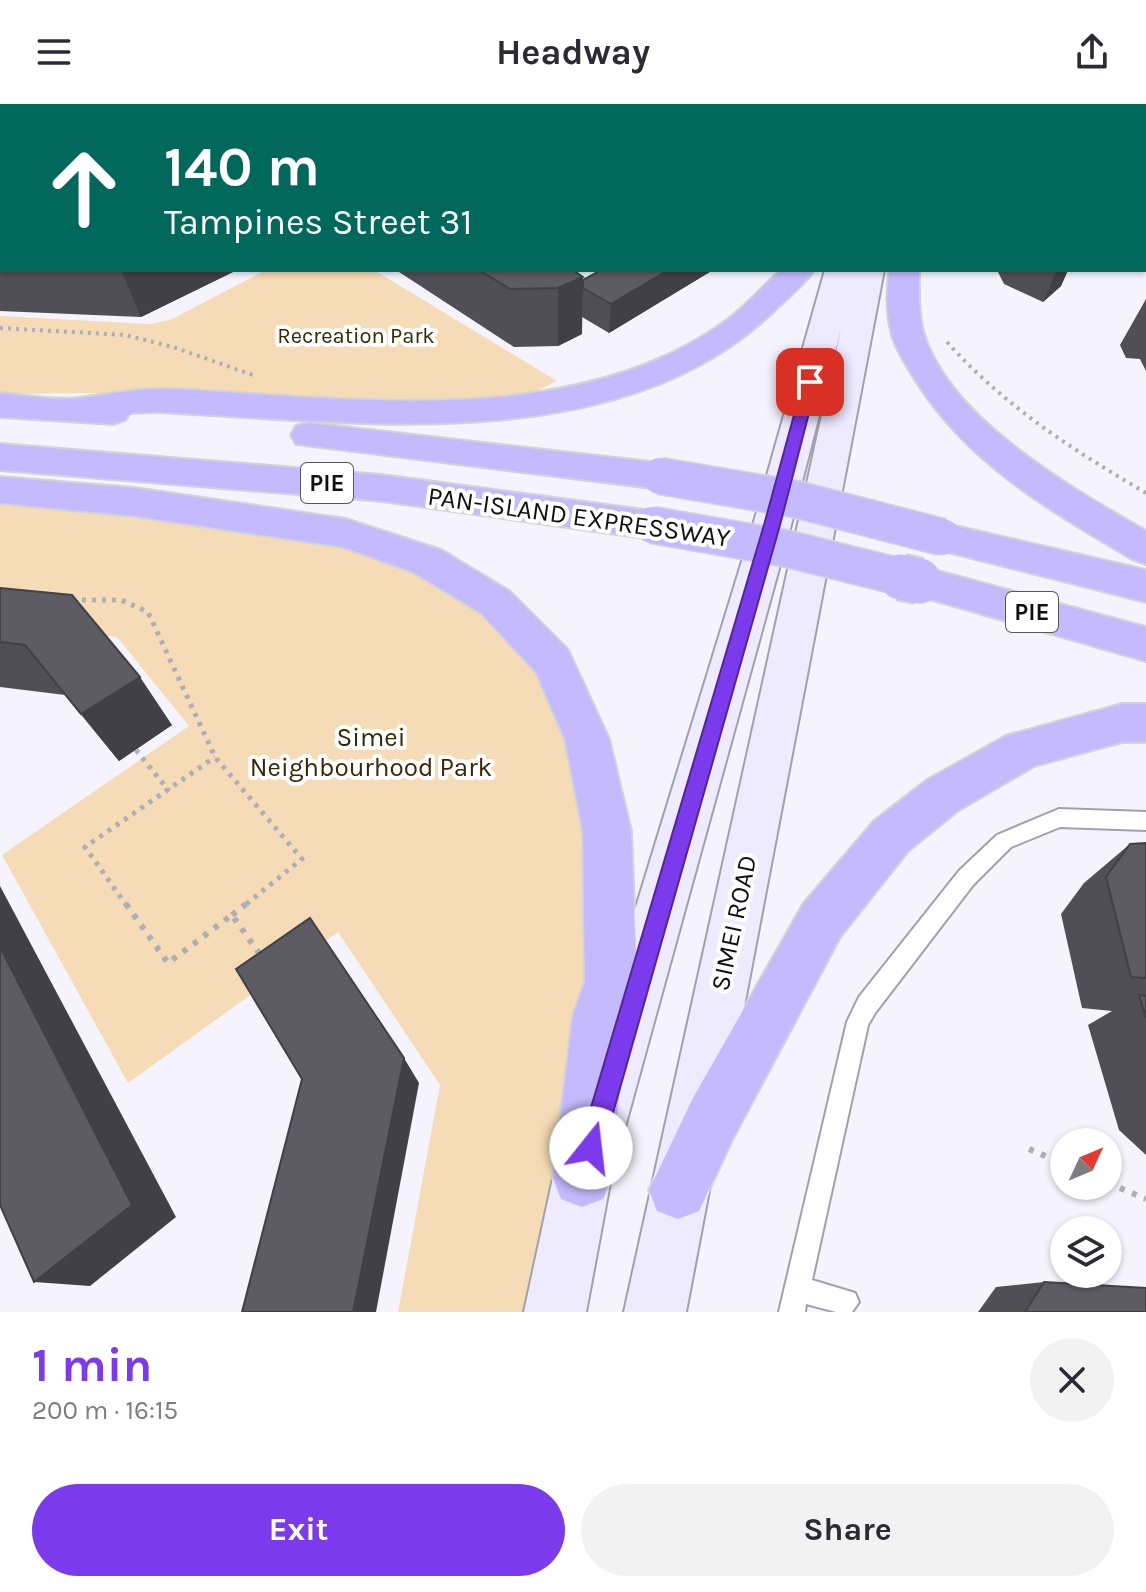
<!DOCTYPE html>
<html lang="en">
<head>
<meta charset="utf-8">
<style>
	:root { --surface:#fff; --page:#f2f2f3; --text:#2b2b33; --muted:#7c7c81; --accent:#7c3aed }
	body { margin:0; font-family:Karla,sans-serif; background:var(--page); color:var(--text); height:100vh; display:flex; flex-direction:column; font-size:30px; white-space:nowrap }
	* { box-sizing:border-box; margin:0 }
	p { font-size:26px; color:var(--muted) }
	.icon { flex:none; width:44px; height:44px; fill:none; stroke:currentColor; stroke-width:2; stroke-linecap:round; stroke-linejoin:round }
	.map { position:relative; height:1208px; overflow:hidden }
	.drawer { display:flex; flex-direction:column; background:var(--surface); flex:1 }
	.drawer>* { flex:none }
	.banner { position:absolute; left:0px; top:0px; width:1146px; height:168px; box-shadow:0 2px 6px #0004; background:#00695c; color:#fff; overflow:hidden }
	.needle { width:52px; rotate:46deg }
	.controls { position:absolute; left:1050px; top:1024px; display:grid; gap:16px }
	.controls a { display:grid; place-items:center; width:72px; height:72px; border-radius:50%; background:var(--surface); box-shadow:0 2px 6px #0004; font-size:40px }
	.pin { position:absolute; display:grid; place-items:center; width:68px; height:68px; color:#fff; margin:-34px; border-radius:16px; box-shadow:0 4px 12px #0006 }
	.me { position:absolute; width:88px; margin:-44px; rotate:16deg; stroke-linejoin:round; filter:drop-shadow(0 0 6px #0008) }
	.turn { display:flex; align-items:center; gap:28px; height:168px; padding:0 32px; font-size:36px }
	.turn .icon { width:104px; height:104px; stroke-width:2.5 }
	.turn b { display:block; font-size:56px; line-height:68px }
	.round { display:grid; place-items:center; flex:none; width:84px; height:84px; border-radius:42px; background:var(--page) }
	.summary { display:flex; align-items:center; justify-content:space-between; height:136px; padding:0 32px }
	h1 { font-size:48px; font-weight:700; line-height:60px; color:var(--accent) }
	.primary-button { display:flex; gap:16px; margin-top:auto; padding:16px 32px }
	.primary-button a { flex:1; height:92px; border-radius:48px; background:var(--accent); color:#fff; font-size:32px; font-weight:700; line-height:92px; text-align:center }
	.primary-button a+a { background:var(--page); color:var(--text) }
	header { display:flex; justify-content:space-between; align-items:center; height:104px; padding:0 32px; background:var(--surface); font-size:36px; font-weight:700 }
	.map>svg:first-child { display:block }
	.green { fill:#f5dcb6 }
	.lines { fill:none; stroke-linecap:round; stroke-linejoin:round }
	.service-casing { stroke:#a2a1aa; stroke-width:4 }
	.secondary-casing { stroke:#a2a1aa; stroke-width:4 }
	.motorway-casing { stroke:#d4d4d5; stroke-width:4 }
	.path-far2 { stroke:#aeaeb6; stroke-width:4; stroke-dasharray:3 5; stroke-linecap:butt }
	.path-far1 { stroke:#aeaeb6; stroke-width:5; stroke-dasharray:4 6; stroke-linecap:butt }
	.path { stroke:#aeaeb6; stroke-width:6; stroke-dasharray:5 8; stroke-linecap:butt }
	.service { fill:#fff; fill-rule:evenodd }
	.secondary { fill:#eeeaff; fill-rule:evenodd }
	.motorway { fill:#c6bafe; fill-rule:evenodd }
	.motorway-bridge-far1-casing { stroke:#d4d4d5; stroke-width:39; stroke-linecap:butt }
	.motorway-bridge-casing { stroke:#d4d4d5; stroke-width:49; stroke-linecap:butt }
	.motorway-bridge-far1 { stroke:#c6bafe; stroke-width:36 }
	.motorway-bridge { stroke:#c6bafe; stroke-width:45 }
	.wall { fill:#504f56 }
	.shaded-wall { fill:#414046 }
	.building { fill:#5d5c64; stroke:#414046; stroke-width:2 }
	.route { fill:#7c3aed; stroke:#51269a; stroke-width:2 }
	.labels { text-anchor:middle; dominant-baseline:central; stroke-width:8; stroke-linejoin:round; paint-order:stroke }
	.far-park-label { font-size:22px; fill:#382604; stroke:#fff }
	.shield { fill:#fff; stroke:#58585a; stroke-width:2 }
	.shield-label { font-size:24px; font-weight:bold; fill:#101013 }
	.street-label { font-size:26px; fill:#101013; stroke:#fff }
	.park-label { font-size:26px; fill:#382604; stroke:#fff }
</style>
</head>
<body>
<header><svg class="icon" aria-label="menu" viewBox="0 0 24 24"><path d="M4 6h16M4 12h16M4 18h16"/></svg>Headway<svg class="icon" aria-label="share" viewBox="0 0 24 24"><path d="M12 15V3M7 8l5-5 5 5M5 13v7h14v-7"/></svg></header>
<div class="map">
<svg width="1146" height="1208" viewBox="0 0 1146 1208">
	<rect width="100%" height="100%" fill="#f5f4fe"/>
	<g class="green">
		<polygon points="266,166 374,166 557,277 530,290 396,300 194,288 0,290 0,212 149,220 170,216"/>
		<polygon points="0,393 340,436 420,463 486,504 544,563 576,638 595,840 531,1208 398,1208 440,981 338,828 128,979 2,751 189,622 117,533 0,521"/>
	</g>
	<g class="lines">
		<defs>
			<g id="service">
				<rect x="1144" y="34" width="2" height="7"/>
				<polygon points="1144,152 1146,153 1146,161 1144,160"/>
				<polygon points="1059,705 1146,708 1146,726 1060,723 1011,743 973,781 875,909 868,921 812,1176 855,1189 859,1198 852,1208 836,1208 806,1200 805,1208 779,1208 847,918 859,893 959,767 997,731"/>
			</g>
			<g id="secondary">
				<rect x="871" y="0" width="26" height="2"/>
				<polygon points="825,166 884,166 686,1208 624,1208 841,225 791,421 611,1074 586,1208 524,1208 553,1074 753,421"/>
			</g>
			<g id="motorway">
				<rect x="893" y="0" width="26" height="2"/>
				<path d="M781,166H814C803,182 786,195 772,209C615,357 353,317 156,308L130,309L125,316L113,320L0,313V289C25,291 54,297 79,294C109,290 137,284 169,285C345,293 570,328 723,219C744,204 762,183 781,166Z"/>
				<path d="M889,166H919C919,186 918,207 923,227C947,314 1073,385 1146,427V460L1132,455C1051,407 967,359 916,277C907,262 895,245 891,227C886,208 887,186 889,166Z"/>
				<polygon points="309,319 660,359 673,363 679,372 673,381 660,385 296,340 291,331 296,322"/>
				<polygon points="0,340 382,371 652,407 666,411 671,421 666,431 652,435 382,397 0,366"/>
				<polygon points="0,373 134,384 346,415 441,446 509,487 568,546 609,635 631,727 637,878 627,912 611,1074 603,1095 582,1103 561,1095 553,1074 573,912 585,878 583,727 565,635 536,568 481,509 413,468 343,443 134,412 0,399"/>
				<polygon points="942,419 1146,466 1146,498 928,443 923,433 928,423"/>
				<polygon points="919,462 1146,523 1146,557 905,488 899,477 905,466"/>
				<polygon points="1122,600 1146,600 1146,638 1122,638 1034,662 959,706 908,747 840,833 733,1034 699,1107 678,1115 657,1107 649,1086 693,994 804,799 874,717 927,676 1006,632"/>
			</g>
		</defs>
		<use href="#service" class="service-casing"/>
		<use href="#secondary" class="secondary-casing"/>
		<use href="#motorway" class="motorway-casing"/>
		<g class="path-far2">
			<polyline points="0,224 126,231 176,244 256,272"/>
			<path d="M947,238C1004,302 1073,346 1146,389"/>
		</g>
		<g class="path-far1">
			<polyline points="72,496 121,496 148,508 215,653 302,755 244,802"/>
			<polyline points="136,646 169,687"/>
			<polyline points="127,802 85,743 215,653"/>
		</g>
		<g class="path">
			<polyline points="126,800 168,859 232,811 263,855"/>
			<polyline points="232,811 246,800"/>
			<polyline points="1029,1045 1064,1060"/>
			<polyline points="1108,1079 1146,1095"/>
		</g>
		<use href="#service" class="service"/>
		<use href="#secondary" class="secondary"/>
		<use href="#motorway" class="motorway"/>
		<defs>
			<g id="motorway-bridge-far1">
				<polyline points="660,372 795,395 942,433"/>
				<polyline points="652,421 784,444 909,475"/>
			</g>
			<polyline id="motorway-bridge" points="901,473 919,477"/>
		</defs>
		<use href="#motorway-bridge-far1" class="motorway-bridge-far1-casing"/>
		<use href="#motorway-bridge" class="motorway-bridge-casing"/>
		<use href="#motorway-bridge-far1" class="motorway-bridge-far1"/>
		<use href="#motorway-bridge" class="motorway-bridge"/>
	</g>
	<g class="wall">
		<polygon points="0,0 2,2 2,47 0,45"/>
		<polygon points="93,0 278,0 278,2 96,2"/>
		<polygon points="479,0 618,0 618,2 482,2"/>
		<polygon points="631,0 715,0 715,2 635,2"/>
		<polygon points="992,0 1146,0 1146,34 1144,33 1144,2 991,2"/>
		<polygon points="1144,62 1146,63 1146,151 1144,150"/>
		<polygon points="0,122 2,122 2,166 235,167 141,213 0,207"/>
		<polygon points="396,166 573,166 583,176 601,166 713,166 609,229 582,213 582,230 558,242 514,243"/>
		<polygon points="997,166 1068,166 1061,182 1043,198 1004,180"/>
		<polygon points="1146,195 1146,267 1140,255 1126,254 1120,241"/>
		<polygon points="0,484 172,621 119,657 65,591 0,583"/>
		<polygon points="1146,739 1146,1051 1119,1026 1088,921 1112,907 1082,904 1061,810 1084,779 1130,740"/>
		<polygon points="1044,1178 1146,1208 978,1208 996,1183"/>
	</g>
	<g class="shaded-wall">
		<polygon points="225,0 278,0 278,2 226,2"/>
		<polygon points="362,0 374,0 374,2 357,2"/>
		<polygon points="594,0 618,0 618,2 589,2"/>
		<rect x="690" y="0" width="25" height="2"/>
		<polygon points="794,0 806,0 805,2 793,2"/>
		<polygon points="121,166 235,166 235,167 141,213"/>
		<polygon points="668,166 713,166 609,229 611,200"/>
		<polygon points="1057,166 1068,166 1061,182 1043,198"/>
		<polygon points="583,173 582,230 558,242 558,184"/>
		<polygon points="140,573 172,621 119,657 81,610"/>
		<polygon points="0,782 176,1113 90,1182 34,1178 0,843"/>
		<polygon points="404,954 419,979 376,1208 353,1208"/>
	</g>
	<g class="building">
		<polygon points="0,0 50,0 53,2 2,2 2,16 0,15"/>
		<polygon points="151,0 195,0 198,2 154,2"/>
		<polygon points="292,0 362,0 357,2 287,2"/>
		<polygon points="383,0 457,0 460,2 387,2"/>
		<polygon points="737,0 794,0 793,2 736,2"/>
		<polygon points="1030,0 1086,0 1091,2 1031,2"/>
		<polygon points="1144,62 1146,63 1146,89 1144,88"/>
		<rect x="0" y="122" width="2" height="35"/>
		<polygon points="479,166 573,166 583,173 558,184 510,185"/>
		<polygon points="601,166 668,166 611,200 583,184 583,176"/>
		<polygon points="0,484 72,491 140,573 81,610 25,541 0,538"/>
		<polygon points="1146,739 1146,874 1131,873 1106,773 1130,740"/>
		<polygon points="310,814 404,954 353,1208 242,1208 302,975 236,865"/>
		<polygon points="0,843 132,1101 34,1178 0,1101"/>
		<polygon points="1139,891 1146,892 1146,914"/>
		<polygon points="1044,1178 1146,1184 1146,1208 1025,1208"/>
	</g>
	<polygon class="route" points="810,273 817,278 780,421 603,1044 600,1052 591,1056 583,1052 579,1044 764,421 803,278"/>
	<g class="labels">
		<g class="far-park-label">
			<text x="356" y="232">Recreation Park</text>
		</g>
		<g class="shield">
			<rect x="301" y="359" width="52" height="40" rx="6"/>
			<rect x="1006" y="488" width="52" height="40" rx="6"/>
		</g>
		<g class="shield-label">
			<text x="327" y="379">PIE</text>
			<text x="1032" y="508">PIE</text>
		</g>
		<g class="street-label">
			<text transform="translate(579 413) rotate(8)">PAN-ISLAND EXPRESSWAY</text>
			<text transform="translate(734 819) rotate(-78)">SIMEI ROAD</text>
		</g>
		<g class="park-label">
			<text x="371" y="633">Simei<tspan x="371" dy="30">Neighbourhood Park</tspan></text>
		</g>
	</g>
</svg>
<div class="controls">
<a><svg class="needle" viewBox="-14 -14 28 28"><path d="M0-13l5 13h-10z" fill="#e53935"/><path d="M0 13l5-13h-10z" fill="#7c7c81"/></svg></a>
<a><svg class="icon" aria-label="layers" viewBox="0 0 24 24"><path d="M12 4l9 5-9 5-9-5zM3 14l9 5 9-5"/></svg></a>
</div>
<div class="pin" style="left:810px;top:278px;background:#d93025"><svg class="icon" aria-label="arrive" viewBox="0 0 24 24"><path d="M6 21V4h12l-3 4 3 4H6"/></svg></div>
<svg class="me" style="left:591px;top:1044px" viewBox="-20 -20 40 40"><circle r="19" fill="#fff"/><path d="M0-13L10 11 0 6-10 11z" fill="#7c3aed"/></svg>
<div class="banner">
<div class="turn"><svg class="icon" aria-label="ahead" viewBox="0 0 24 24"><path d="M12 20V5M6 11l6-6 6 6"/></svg><div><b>140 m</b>Tampines Street 31</div></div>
</div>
</div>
<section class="drawer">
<div class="summary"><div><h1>1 min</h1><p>200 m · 16:15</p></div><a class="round"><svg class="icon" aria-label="close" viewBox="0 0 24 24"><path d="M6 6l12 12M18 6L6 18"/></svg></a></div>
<div class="primary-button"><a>Exit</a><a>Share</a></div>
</section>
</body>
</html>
